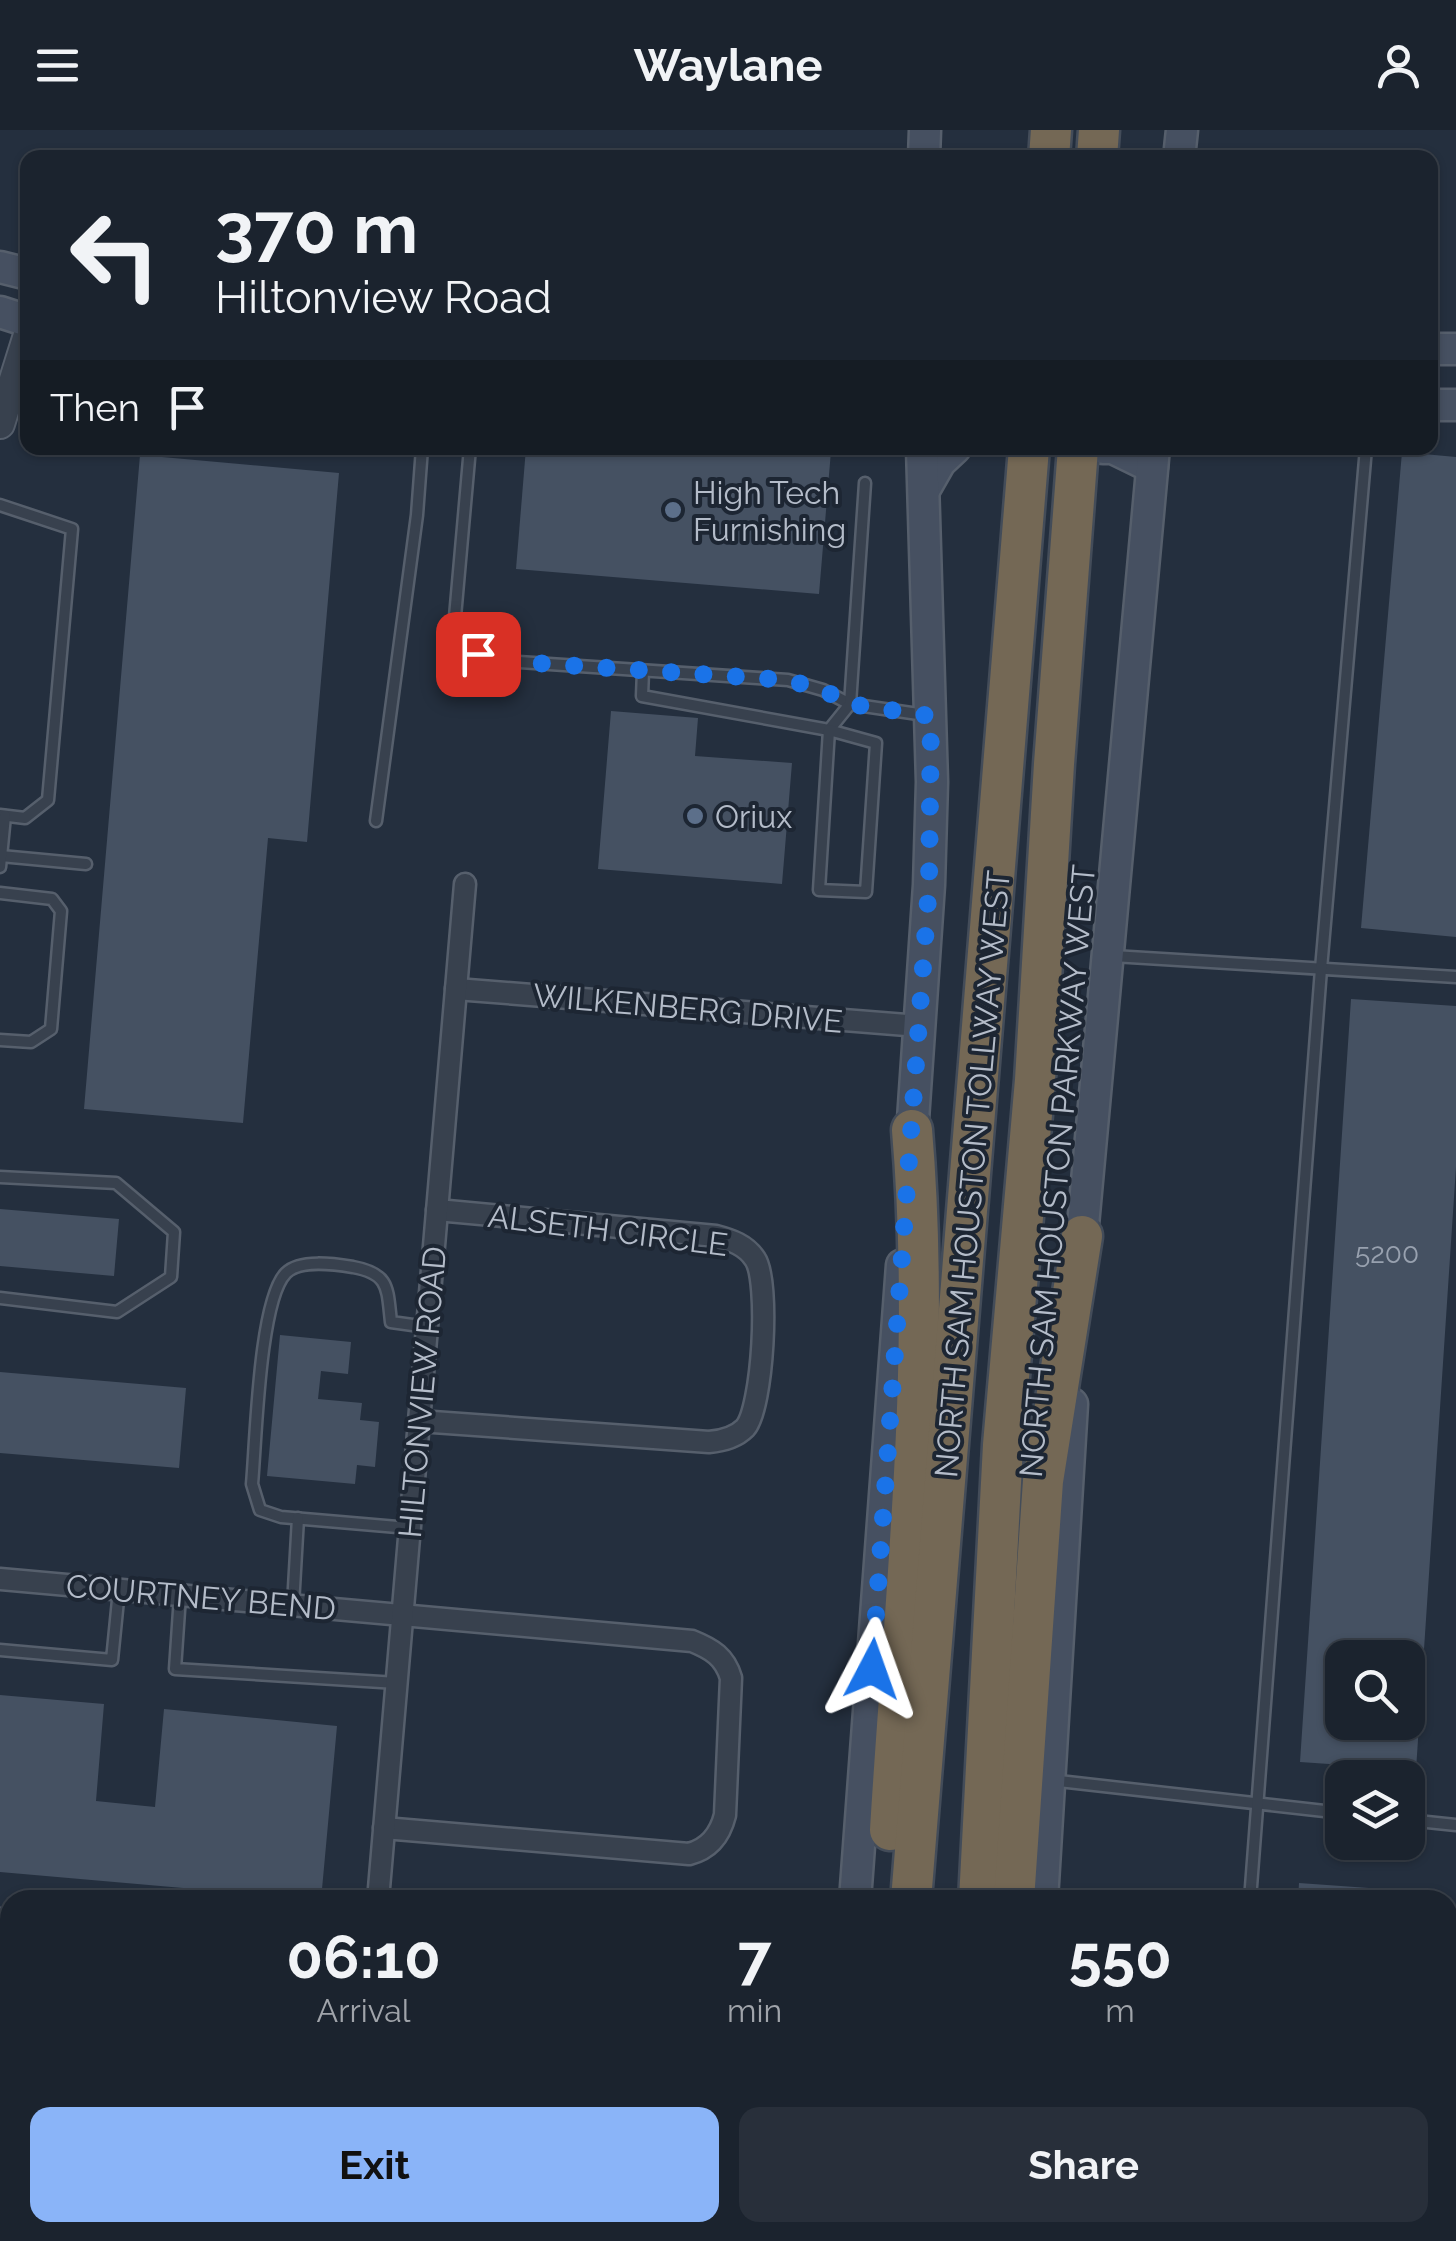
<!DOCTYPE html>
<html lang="en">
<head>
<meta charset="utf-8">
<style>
	:root { --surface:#1b232e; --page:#282f3a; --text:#f1f3f6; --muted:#a0a4aa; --line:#39404a; --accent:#8ab4f8 }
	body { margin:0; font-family:Raleway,sans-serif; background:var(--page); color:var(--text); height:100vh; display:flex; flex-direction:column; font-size:38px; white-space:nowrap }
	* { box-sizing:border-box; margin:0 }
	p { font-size:32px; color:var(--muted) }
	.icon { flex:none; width:55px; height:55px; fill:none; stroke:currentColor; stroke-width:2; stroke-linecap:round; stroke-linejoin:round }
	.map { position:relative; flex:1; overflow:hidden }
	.drawer { position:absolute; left:0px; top:1760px; width:1458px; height:352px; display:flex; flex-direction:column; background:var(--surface); border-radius:30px 30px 0 0; box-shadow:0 2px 8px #0004,0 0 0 2px var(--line) }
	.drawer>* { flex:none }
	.guide { position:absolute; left:20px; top:20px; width:1418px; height:305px; border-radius:20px; box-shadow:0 2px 8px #0004,0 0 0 2px var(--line); background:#1b232e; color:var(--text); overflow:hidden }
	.controls { position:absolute; left:1325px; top:1510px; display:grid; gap:20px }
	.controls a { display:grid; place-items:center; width:100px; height:100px; border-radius:20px; background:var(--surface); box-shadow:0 2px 8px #0004,0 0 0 2px var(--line); font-size:50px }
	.pin { position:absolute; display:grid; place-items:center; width:85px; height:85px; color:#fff; margin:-42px; border-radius:20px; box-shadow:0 5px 15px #0006 }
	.me { position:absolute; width:110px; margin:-55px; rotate:4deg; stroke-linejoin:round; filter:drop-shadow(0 0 8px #0008) }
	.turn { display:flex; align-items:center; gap:35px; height:210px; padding:0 30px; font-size:45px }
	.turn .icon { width:130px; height:130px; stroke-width:2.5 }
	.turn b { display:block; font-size:70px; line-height:85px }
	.then { display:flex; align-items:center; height:95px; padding:0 30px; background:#0003; gap:20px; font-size:38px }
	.eta { display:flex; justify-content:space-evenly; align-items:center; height:170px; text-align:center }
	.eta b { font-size:60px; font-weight:700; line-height:70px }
	.action { display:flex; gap:20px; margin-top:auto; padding:20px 30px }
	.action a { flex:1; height:115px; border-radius:20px; background:var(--accent); color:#111; font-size:40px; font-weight:700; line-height:115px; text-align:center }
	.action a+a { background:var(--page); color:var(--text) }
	header { display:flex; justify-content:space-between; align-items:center; height:130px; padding:0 30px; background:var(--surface); font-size:45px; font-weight:700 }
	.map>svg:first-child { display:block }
	.building { fill:#455162; fill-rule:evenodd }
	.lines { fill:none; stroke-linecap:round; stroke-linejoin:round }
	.service-casing { stroke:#565f6c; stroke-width:15 }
	.minor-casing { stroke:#565f6c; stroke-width:25 }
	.tertiary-casing { stroke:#565f6c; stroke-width:32 }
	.secondary-casing { stroke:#565f6c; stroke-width:35 }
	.motorway-casing { stroke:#434c59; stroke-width:45 }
	.service { stroke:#38414e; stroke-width:10 }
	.minor { stroke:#38414e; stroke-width:20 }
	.tertiary { stroke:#38414e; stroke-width:28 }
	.secondary { stroke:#465061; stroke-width:30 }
	.motorway { stroke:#746855; stroke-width:40 }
	.route { stroke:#1a73e8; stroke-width:18; stroke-dasharray:0 32.4 }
	.service-dot { fill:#5c6f8a; stroke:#1d2633; stroke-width:4 }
	.labels { text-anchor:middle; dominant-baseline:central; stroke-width:8; stroke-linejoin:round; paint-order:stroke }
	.number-label { font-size:28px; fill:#98a1af }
	.poi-label { font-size:32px; fill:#b4bcc9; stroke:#1d2633; text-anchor:start }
	.street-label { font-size:32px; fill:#b4bcc9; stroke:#1d2633 }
</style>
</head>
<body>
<header><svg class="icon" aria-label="menu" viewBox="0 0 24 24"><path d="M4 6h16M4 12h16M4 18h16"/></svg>Waylane<svg class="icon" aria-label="person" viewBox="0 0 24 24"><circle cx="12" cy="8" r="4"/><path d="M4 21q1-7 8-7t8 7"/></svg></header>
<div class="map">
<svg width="1456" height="2111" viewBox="0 0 1456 2111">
	<rect width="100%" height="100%" fill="#242f3e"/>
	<g class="building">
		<polygon points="526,318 793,318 831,321 819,464 516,439"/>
		<polygon points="1402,322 1456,327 1456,807 1361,798"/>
		<polygon points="140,325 339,343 307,712 268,708 243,993 84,979"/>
		<polygon points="611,581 698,588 695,626 792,633 782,754 598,739"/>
		<path d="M1351,869L1456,876V1037L1416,1640L1300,1632ZM1342,1528H1408V1592H1342Z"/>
		<polygon points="0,1079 119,1089 114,1146 0,1136"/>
		<polygon points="280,1205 351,1212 348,1244 321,1241 318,1269 362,1273 360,1290 379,1292 375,1337 357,1335 355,1354 267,1346"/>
		<polygon points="0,1242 186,1258 179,1338 0,1323"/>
		<polygon points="0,1565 104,1574 96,1671 155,1677 164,1579 337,1596 321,1770 245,1764 245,1770 182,1770 183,1758 0,1742"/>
		<polygon points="1299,1753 1383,1759 1383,1770 1298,1770"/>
	</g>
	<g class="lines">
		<defs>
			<g id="service">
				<path d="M470,318L454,498C462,521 484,525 505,531L788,550L823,560L850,574L925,585"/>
				<polyline points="0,375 72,399 48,670 25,688 0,685"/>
				<polyline points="643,541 642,566 829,600 850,574 865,353"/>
				<polygon points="829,600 876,613 866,762 819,760"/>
				<polyline points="376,691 417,385 422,318"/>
				<polyline points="1,726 86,734"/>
				<polyline points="0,737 5,686"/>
				<polyline points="0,763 52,769 61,781 51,899 31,912 0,910"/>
				<polyline points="1113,826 1456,847"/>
				<polyline points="0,1047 116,1053 174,1102 171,1147 117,1182 0,1168"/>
				<path d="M409,1398L281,1387L260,1380L252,1354C256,1311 259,1170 286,1143C300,1129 334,1134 353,1137C390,1144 387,1158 391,1192L427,1197"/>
				<polyline points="180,1466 175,1539 397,1553"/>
				<polyline points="293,1475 298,1388"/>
				<polyline points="0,1520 112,1530 119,1460"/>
				<polyline points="1050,1650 1342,1683"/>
				<polyline points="1408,1690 1456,1695"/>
				<polyline points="1250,1770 1321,839 1366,318"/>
				<polyline points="0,1784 10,1785"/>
				<polyline points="0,1874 10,1874"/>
				<polyline points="1227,2111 1228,2102"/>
			</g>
			<g id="minor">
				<polyline points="456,859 919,896"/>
				<path d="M419,1291L709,1312C721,1311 736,1307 745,1298C763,1278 770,1151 755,1129C746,1115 731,1110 716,1106L437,1080"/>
				<path d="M0,1449L692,1511C712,1519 725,1527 731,1548L725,1685C720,1705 709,1719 689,1724L384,1698"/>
				<polyline points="378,1770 465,754"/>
				<polyline points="349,2111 350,2102"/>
				<polyline points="687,2111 691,2102"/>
			</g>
			<polyline id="tertiary" points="0,294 28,205"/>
			<g id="secondary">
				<polyline points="924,28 925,0"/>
				<polyline points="1179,28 1182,0"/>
				<polyline points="0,137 28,144"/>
				<polyline points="0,182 28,191"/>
				<polyline points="1430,219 1456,219"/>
				<polyline points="1430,275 1456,275"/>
				<polyline points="1103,318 1113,318 1152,337"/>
				<polyline points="924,360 940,332 955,318"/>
				<polyline points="911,1019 929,755 932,652 922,318"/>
				<polyline points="1080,1128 1154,318"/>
				<polyline points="855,1770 902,1135"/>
				<polyline points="1042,1770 1072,1274"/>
				<polyline points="830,2111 831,2102"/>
				<polyline points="1020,2111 1021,2102"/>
			</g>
			<g id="motorway">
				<polyline points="1049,28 1051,0"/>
				<polyline points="1097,28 1099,0"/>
				<path d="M890,1700C904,1467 932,1234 912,1000"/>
				<polyline points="911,1770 1029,318"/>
				<polyline points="979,1770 1003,1315 1035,950 1054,634 1078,318"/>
				<polyline points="1014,1770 1043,1351 1082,1106"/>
				<polyline points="882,2111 883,2102"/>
				<polyline points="987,2111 988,2102"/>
			</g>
		</defs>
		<use href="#service" class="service-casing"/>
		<use href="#minor" class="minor-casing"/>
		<use href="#tertiary" class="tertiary-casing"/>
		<use href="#secondary" class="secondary-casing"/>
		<use href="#motorway" class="motorway-casing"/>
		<use href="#service" class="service"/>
		<use href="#minor" class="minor"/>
		<use href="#tertiary" class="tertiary"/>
		<use href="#secondary" class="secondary"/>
		<use href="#motorway" class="motorway"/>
	</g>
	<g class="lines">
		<polyline class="route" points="478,524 505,531 788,550 823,560 850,574 931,586 929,755 872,1539"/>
	</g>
	<g class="service-dot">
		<circle cx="673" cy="380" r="10"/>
		<circle cx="695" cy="686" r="10"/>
	</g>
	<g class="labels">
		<g class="number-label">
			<text x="1387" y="1123">5200</text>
		</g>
		<g class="poi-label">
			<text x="693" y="362">High Tech<tspan x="693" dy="37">Furnishing</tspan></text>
			<text x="715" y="686">Oriux</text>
		</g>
		<g class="street-label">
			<text transform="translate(688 878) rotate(5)">WILKENBERG DRIVE</text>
			<text transform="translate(1057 1041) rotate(-85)">NORTH SAM HOUSTON PARKWAY WEST</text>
			<text transform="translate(972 1044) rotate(-85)">NORTH SAM HOUSTON TOLLWAY WEST</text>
			<text transform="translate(608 1100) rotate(7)">ALSETH CIRCLE</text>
			<text transform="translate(422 1262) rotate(-85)">HILTONVIEW ROAD</text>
			<text transform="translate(201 1467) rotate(5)">COURTNEY BEND</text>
		</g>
	</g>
</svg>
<div class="controls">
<a><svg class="icon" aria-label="search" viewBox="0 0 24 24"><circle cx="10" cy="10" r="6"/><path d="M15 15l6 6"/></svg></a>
<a><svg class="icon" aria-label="layers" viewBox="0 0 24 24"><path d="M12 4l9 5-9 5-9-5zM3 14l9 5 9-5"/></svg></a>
</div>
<div class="pin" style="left:478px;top:524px;background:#d93025"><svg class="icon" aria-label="arrive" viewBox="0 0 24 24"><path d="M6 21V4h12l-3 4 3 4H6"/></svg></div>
<svg class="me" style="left:872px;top:1539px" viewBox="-20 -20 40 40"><path d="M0-17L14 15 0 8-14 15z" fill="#1a73e8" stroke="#fff" stroke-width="4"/></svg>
<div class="guide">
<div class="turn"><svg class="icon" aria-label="left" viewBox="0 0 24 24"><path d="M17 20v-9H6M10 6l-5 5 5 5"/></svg><div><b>370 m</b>Hiltonview Road</div></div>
<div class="then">Then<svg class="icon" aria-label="arrive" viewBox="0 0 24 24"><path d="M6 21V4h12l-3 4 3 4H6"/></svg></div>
</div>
<section class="drawer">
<div class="eta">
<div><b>06:10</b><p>Arrival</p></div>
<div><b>7</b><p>min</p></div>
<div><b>550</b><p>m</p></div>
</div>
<div class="action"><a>Exit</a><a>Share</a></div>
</section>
</div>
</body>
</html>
